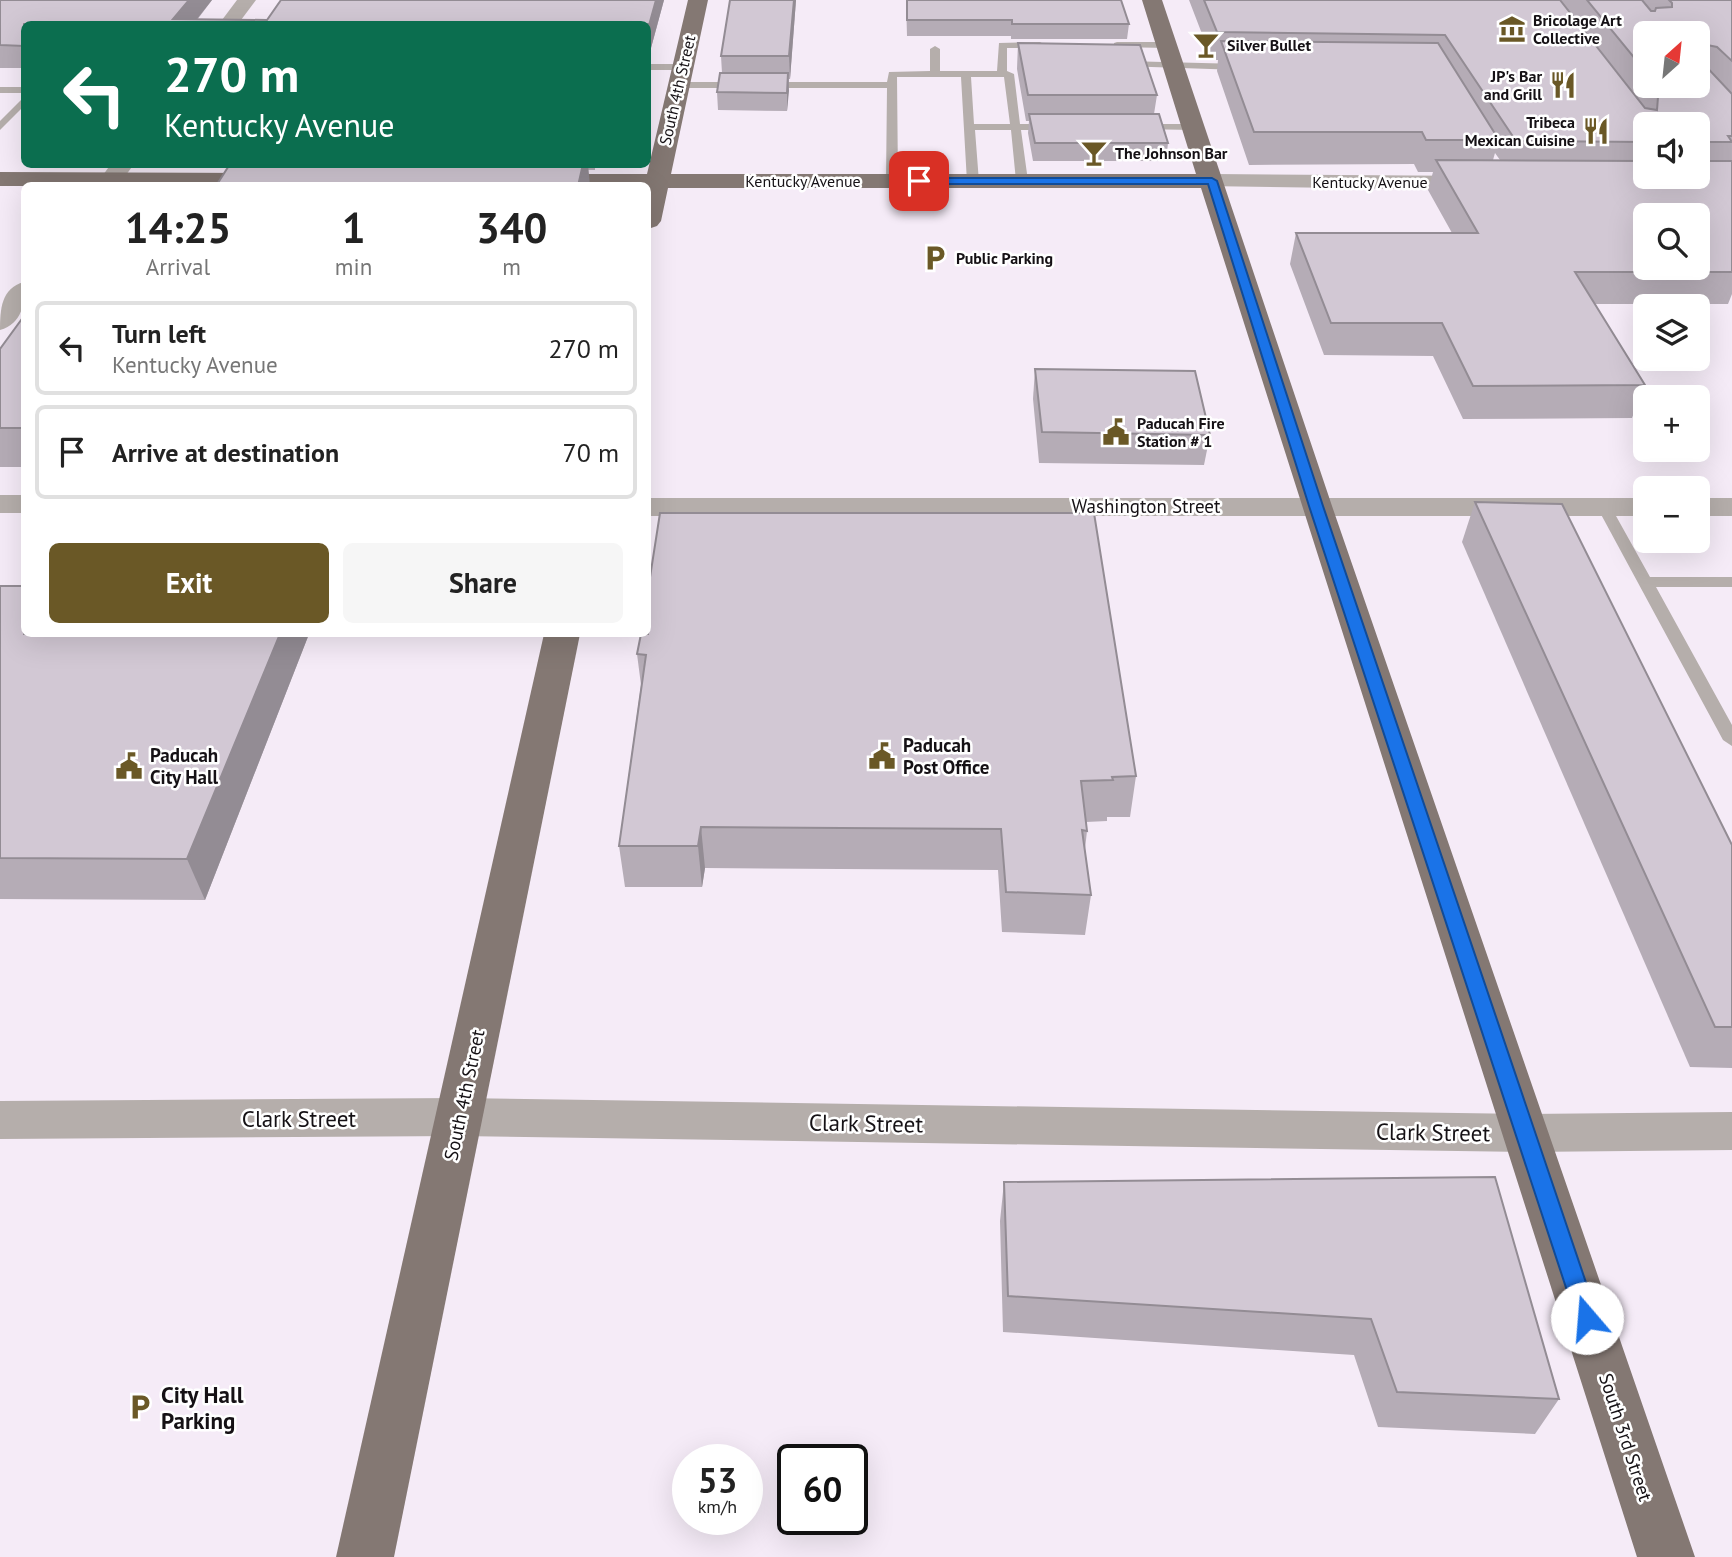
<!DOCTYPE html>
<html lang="en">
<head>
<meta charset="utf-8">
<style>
	:root { --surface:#fff; --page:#f6f6f6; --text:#222; --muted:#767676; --line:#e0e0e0; --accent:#6a5826 }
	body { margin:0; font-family:"PT Sans",sans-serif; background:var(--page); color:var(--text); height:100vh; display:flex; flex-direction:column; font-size:26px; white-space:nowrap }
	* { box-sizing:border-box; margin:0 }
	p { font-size:23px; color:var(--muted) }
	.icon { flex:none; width:38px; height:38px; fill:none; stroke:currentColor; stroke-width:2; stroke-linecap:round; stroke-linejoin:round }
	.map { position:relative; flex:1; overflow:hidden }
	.details { position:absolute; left:21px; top:182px; width:630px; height:455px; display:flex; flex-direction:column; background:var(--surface); border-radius:10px; box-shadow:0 7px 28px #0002 }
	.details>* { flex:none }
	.guide { position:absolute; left:21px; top:21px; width:630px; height:147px; border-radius:10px; box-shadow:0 7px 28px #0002; background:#0b6e4f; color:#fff; overflow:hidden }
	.needle { width:46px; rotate:27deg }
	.buttons { position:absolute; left:1633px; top:21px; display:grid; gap:14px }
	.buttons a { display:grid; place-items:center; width:77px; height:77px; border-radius:10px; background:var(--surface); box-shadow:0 7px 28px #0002; font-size:35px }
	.speed { position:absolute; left:672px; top:1444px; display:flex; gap:14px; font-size:35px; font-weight:700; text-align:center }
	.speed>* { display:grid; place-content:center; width:91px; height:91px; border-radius:50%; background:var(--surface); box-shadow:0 7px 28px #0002; line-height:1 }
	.speed small { font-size:18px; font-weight:400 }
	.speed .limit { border:4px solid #111; border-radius:10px; background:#fff; color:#111 }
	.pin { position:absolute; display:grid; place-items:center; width:60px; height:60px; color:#fff; margin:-30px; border-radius:14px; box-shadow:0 4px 10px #0006 }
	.me { position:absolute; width:77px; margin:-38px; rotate:342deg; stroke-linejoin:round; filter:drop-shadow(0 0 5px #0008) }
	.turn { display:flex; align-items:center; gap:24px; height:147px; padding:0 28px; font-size:32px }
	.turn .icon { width:91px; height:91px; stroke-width:2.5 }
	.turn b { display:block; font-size:49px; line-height:60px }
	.eta { display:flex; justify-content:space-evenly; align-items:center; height:119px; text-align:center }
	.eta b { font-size:42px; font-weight:600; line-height:49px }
	.primary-button { display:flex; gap:14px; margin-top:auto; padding:14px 28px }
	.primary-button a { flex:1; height:80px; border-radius:10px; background:var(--accent); color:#fff; font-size:28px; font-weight:600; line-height:80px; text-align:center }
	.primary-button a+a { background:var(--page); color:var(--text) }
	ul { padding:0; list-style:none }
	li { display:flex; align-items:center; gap:21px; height:94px; margin:0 14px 10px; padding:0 14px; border:4px solid var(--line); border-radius:10px }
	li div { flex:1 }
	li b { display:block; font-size:26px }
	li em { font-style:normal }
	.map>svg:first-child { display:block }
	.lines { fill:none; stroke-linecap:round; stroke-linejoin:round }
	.lane { fill:#b5aeab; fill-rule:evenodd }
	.street { fill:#b5aeab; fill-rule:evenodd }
	.primary { fill:#847873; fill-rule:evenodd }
	.wall { fill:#b5acb6; fill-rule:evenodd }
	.shaded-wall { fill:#938c94 }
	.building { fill:#d2c8d4; stroke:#938c94; stroke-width:2; fill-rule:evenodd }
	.route { fill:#1a73e8; stroke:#114b97; stroke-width:2 }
	.labels { text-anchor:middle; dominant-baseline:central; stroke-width:5; stroke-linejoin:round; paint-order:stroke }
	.far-poi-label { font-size:16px; font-weight:bold; fill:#151115; stroke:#fff; text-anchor:start }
	.far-street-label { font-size:16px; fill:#151115; stroke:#fff }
	.street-label { font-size:19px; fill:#151115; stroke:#fff }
	.poi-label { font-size:19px; font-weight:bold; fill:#151115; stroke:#fff; text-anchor:start }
	.near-street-label { font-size:23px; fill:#151115; stroke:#fff }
	.near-poi-label { font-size:23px; font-weight:bold; fill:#151115; stroke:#fff; text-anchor:start }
</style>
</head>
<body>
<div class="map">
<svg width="1732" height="1557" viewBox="0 0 1732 1557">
	<rect width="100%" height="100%" fill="#f5ebf7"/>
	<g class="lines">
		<g class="lane">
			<polygon points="1117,42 1168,42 1173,45 1168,48 1114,47 1114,43"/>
			<path d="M999,43L1040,42L1045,45L1040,48H1007V71L1014,74L1020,124H1050L1055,127L1050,130H1021L1028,181L1022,184L1016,181L1011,130H975L979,182L973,185L967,182L961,77H897L898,181L892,184L886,181L887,88H679L674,85L679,82H887L889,72L930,71V49L935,46L940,49V71H997ZM971,77H1004L1010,124H974Z"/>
			<polygon points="1125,61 1240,64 1245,67 1240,70 1122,66 1120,64"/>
			<polygon points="648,64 682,64 687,67 682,70 648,70"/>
			<rect x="0" y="87" width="24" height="6"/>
			<polygon points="24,97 24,106 0,130 0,121"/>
			<polygon points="1141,124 1194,124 1199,127 1194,130 1137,129 1136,127"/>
			<polygon points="1604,503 1611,507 1650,577 1732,577 1732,587 1656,587 1732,725 1732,746 1723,740 1597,507"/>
		</g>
		<g class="street">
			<polygon points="237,0 256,0 238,24 219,24"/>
			<polygon points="111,164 134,164 118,186 95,186"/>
			<polygon points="1212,174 1480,176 1488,178 1492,183 1488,188 1480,190 1204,186 1200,181 1204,176"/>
			<path d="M24,282C26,302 22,324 0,330C0,310 1,288 24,282Z"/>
			<rect x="0" y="495" width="24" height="18"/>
			<rect x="648" y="498" width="997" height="18"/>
			<rect x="1698" y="498" width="34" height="18"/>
			<polygon points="459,1098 1526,1114 1732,1112 1732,1150 1526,1152 459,1136 0,1139 0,1101"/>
		</g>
		<g class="primary">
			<polygon points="688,0 708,0 671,174 1196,174 1142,0 1162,0 1332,506 1695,1557 1637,1557 1201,188 668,188 661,221 657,226 648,229 648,186 529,186 526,181 529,176 538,174 647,174"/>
			<polygon points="0,172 272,173 281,175 284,180 279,186 0,186"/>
			<polygon points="544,634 580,634 394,1557 336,1557"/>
		</g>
	</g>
	<g class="wall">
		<polygon points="0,0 212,0 197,20 267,20 664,0 648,59 648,24 24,24 24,68 0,68"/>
		<polygon points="730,0 796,0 790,79 789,79 787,111 718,110 717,92 722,73 721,56"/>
		<polygon points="906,0 1121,0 1129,24 1127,39 1011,39 1011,36 907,36"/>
		<path d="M1189,0H1732V294L1728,304H1595L1645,385L1632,418L1463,419L1433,356L1324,355L1290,264L1296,233H1452L1428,190L1433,172H1418L1414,164L1249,165L1217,71L1218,60H1212ZM1645,33L1698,86H1645ZM1645,124H1698V177H1645ZM1495,153L1500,160H1493Z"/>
		<polygon points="1018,43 1157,95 1154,114 1168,143 1166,161 1033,161 1028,133 1029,121 1026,121 1017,69"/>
		<polygon points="230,164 595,164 595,170"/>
		<polygon points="24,316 24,467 0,467 0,349"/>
		<polygon points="1035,369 1210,435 1204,465 1039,463 1033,399"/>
		<polygon points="1475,502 1732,845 1732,1068 1690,1067 1462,542"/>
		<polygon points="0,586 309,634 205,900 0,899"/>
		<polygon points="641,634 1136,776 1130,817 1107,817 1107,821 1086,822 1087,831 1085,849 1091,895 1085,935 1002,932 998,870 705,868 702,887 625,887 619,846 641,685 637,654"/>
		<polygon points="1495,1177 1559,1399 1535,1434 1378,1427 1354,1355 1003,1332 1000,1221 1004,1182"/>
	</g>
	<g class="shaded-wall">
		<polygon points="189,0 212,0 193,24 173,19"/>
		<polygon points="656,0 664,0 648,59 648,29"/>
		<polygon points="794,0 796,0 790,79 789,56"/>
		<polygon points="1706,54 1698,77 1700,55"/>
		<polygon points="788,73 789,91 787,111 787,93"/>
		<polygon points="583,164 588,164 590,186 578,186"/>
		<polygon points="280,634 309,634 205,900 187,859"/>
		<polygon points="701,827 705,868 702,887 698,846"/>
	</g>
	<g class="building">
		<polygon points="0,0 189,0 173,19 267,20 281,0 656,0 648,29 648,24 24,24 24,46 0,45"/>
		<polygon points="730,0 794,0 789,56 721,56"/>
		<polygon points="907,0 1121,0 1129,24 1012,24 1012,20 907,20"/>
		<polygon points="1204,0 1560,0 1645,108 1657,110 1658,97 1664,94 1657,86 1698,86 1698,33 1645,33 1645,71 1587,0 1642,0 1651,11 1655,11 1656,8 1672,7 1672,3 1669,0 1732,0 1732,61 1717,47 1707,45 1706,54 1700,55 1699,59 1732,94 1732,136 1728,136 1732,142 1698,142 1698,124 1645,124 1645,142 1516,141 1445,35 1217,32"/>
		<polygon points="1221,41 1438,43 1499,140 1426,140 1422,132 1254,132"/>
		<polygon points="1018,43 1140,45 1157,95 1028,95"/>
		<polygon points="720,73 788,73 787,93 717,92"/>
		<polygon points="1029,114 1159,114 1168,143 1035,143"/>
		<path d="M1436,160L1645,161V177H1698V161H1732V272H1575L1645,385L1473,386L1442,323H1331L1296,233H1478ZM1645,215H1698V268H1645Z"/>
		<polygon points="230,164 583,164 578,186 216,186"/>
		<polygon points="24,316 24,428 0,428 0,349"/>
		<polygon points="1035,369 1195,371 1210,435 1042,432"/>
		<polygon points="1475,502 1562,504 1732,845 1732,1027 1715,1027"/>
		<polygon points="660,513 1094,513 1136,776 1112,777 1113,780 1081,781 1087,831 1082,830 1091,895 1006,892 1001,829 701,827 698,846 619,846 646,655 637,654 641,634 648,634 648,590"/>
		<polygon points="0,586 24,586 24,634 280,634 187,859 0,858"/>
		<polygon points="1495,1177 1559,1399 1397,1392 1371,1319 1008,1296 1004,1182"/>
	</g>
	<polygon class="route" points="1212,178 1217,181 1323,506 1598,1318 1595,1326 1587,1328 1580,1326 1576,1318 1309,506 1208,184 919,184 914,181 919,178"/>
	<defs>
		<symbol id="museum-bare" viewBox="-9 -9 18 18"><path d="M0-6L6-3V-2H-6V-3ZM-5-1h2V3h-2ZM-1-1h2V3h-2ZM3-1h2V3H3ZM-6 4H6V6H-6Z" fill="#6a5826" stroke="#fff" stroke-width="2.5" paint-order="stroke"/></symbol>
		<symbol id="bar-bare" viewBox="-9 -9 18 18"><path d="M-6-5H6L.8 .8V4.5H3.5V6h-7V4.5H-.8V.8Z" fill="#6a5826" stroke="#fff" stroke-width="2.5" paint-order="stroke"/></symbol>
		<symbol id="restaurant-bare" viewBox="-9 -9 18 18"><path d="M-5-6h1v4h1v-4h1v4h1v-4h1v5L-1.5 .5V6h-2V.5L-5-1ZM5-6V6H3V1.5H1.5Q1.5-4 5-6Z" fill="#6a5826" stroke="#fff" stroke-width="2.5" paint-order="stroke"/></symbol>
		<symbol id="parking-bare" viewBox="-9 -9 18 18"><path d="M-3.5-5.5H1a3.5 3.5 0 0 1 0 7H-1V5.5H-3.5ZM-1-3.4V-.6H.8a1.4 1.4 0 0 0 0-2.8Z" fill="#6a5826" stroke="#fff" stroke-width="2.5" paint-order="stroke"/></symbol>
		<symbol id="civic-bare" viewBox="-9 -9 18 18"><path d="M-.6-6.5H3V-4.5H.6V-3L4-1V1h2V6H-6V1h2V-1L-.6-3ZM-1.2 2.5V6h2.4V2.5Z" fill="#6a5826" stroke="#fff" stroke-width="2.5" paint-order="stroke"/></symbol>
	</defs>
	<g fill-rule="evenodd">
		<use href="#museum-bare" x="1493" y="10" width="38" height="38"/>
		<use href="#bar-bare" x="1187" y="26" width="38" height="38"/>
		<use href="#restaurant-bare" x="1544" y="66" width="38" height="38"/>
		<use href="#restaurant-bare" x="1577" y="112" width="38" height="38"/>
		<use href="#bar-bare" x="1075" y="134" width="38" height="38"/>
		<use href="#parking-bare" x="916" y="239" width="38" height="38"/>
		<use href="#civic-bare" x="1097" y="413" width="38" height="38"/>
		<use href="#civic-bare" x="863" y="737" width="38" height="38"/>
		<use href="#civic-bare" x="110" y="747" width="38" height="38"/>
		<use href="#parking-bare" x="121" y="1388" width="38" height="38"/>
	</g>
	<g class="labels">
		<g class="far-poi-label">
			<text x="1533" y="20">Bricolage Art<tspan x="1533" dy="18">Collective</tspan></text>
			<text x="1227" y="45">Silver Bullet</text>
			<text x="1542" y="76" text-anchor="end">JP's Bar<tspan x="1542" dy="18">and Grill</tspan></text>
			<text x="1575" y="122" text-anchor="end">Tribeca<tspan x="1575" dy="18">Mexican Cuisine</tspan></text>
			<text x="1115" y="153">The Johnson Bar</text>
			<text x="956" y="258">Public Parking</text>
			<text x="1137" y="423">Paducah Fire<tspan x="1137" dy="18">Station # 1</tspan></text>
		</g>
		<g class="far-street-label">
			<text transform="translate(677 90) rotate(-77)">South 4th Street</text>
			<text x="803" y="181">Kentucky Avenue</text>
			<text x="1370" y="182">Kentucky Avenue</text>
		</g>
		<g class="street-label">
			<text x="1146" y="506">Washington Street</text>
			<text transform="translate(464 1095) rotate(-78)">South 4th Street</text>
			<text transform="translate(1626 1437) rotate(72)">South 3rd Street</text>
		</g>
		<g class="poi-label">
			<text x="903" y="745">Paducah<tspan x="903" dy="22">Post Office</tspan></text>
			<text x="150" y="755">Paducah<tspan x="150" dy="22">City Hall</tspan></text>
		</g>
		<g class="near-street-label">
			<text x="299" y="1118">Clark Street</text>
			<text transform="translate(866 1123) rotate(1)">Clark Street</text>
			<text transform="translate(1433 1132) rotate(1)">Clark Street</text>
		</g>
		<g class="near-poi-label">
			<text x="161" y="1394">City Hall<tspan x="161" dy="26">Parking</tspan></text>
		</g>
	</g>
</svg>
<div class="buttons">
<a><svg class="needle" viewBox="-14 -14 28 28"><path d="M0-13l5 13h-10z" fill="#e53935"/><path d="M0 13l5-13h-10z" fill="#767676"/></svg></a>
<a><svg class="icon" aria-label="sound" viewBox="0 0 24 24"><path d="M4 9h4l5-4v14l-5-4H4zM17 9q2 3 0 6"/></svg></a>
<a><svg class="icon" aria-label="search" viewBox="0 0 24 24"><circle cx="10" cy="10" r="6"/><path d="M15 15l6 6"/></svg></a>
<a><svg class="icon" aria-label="layers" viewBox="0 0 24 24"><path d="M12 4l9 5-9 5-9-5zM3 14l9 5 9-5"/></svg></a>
<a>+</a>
<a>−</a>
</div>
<div class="speed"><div>53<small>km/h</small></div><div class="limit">60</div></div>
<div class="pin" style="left:919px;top:181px;background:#d93025"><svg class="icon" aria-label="arrive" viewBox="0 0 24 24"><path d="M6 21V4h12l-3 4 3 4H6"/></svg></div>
<svg class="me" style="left:1587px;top:1318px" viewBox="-20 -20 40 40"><circle r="19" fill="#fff"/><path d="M0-13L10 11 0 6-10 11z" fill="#1a73e8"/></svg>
<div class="guide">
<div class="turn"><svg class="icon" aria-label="left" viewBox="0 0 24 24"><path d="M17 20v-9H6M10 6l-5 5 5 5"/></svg><div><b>270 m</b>Kentucky Avenue</div></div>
</div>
<section class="details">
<div class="eta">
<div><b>14:25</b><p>Arrival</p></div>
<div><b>1</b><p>min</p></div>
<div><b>340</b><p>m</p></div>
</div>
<ul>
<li><svg class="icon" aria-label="left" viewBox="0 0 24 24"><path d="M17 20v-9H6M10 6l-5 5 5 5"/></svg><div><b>Turn left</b><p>Kentucky Avenue</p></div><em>270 m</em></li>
<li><svg class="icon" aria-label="arrive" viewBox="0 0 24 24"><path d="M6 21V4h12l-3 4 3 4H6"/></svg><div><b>Arrive at destination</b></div><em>70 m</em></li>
</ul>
<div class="primary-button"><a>Exit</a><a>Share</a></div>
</section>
</div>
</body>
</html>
